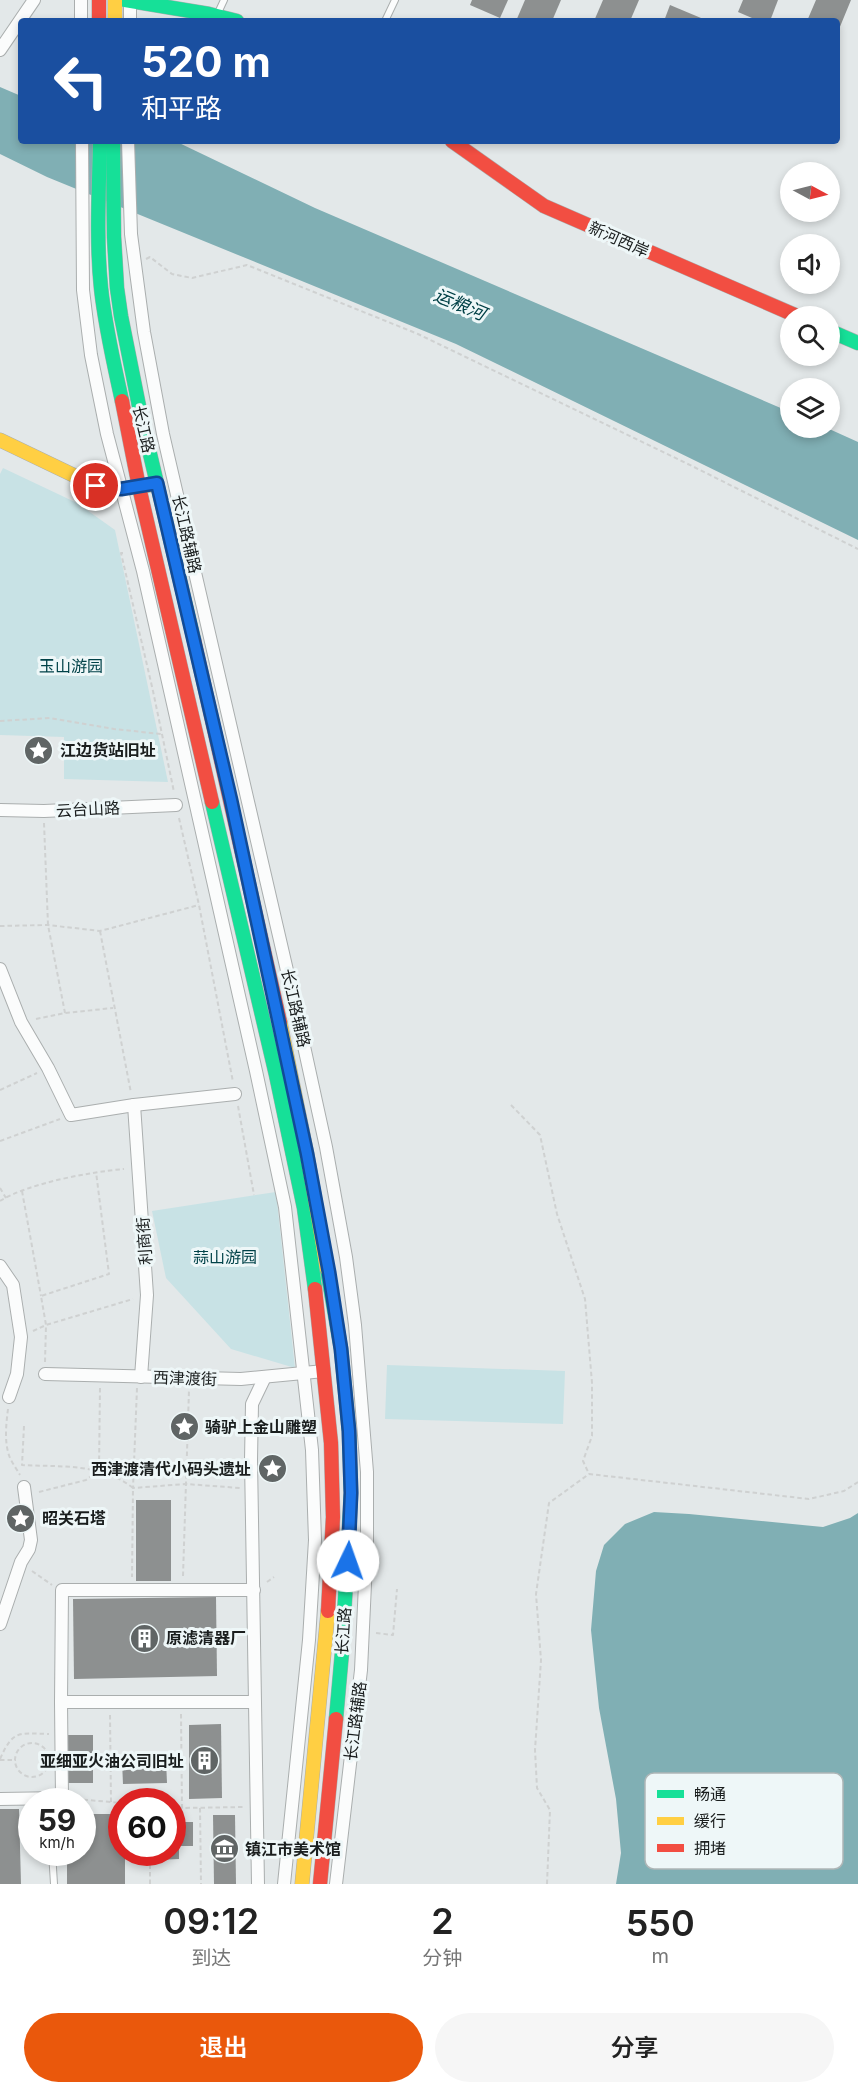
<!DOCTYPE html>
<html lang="zh">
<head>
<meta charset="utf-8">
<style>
	:root { --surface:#fff; --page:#f6f6f6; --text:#222; --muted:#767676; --accent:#ea580c }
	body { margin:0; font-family:Inter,"Noto Sans SC",sans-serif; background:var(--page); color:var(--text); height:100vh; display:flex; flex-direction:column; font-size:22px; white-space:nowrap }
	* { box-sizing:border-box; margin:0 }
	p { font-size:20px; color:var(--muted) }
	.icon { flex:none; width:33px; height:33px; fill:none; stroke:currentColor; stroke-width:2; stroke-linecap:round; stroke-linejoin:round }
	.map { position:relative; height:1884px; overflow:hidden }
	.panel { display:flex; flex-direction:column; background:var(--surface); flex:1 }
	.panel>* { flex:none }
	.hud { position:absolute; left:18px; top:18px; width:822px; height:126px; border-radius:6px; box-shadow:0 3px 9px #0003; background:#1a4fa0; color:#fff; overflow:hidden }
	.needle { width:39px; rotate:97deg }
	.buttons { position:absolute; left:780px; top:162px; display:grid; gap:12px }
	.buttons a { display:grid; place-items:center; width:60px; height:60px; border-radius:50%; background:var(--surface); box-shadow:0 3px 9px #0003; font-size:30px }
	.speed { position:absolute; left:18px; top:1788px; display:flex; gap:12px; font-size:30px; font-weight:700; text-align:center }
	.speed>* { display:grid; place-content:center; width:78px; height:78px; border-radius:50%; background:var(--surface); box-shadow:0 3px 9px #0003; line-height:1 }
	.speed small { font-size:15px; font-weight:400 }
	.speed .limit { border:9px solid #d22; background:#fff; color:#111 }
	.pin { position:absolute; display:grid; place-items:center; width:51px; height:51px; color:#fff; margin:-26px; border:3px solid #fff; border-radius:50%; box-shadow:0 2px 6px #0007 }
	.me { position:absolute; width:66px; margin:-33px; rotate:3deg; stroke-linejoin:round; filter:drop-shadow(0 0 4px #0008) }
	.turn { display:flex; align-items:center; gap:21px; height:126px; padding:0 24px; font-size:27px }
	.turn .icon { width:78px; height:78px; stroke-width:2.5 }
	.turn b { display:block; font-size:42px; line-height:51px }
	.eta { display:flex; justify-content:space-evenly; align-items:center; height:102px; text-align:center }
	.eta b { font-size:36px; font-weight:600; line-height:42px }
	.action { display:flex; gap:12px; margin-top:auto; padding:12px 24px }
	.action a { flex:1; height:69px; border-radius:36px; background:var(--accent); color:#fff; font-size:24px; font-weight:600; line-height:69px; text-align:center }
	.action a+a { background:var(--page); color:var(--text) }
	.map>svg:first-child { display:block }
	.green { fill:#c8e2e5 }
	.water { fill:#80afb4 }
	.building { fill:#8d9090 }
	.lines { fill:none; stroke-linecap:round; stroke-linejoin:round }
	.lane-casing { stroke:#aaaeae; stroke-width:8 }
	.street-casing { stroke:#aaaeae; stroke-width:14 }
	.fast-casing { stroke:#aaaeae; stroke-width:15 }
	.slow-casing { stroke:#aaaeae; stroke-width:15 }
	.jam-casing { stroke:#aaaeae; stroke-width:15 }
	.path { stroke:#cfd1d1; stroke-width:2; stroke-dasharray:4.5 3; stroke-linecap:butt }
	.lane { stroke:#fbfcfc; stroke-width:6 }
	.street { stroke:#fbfcfc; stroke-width:12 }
	.fast { stroke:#16e098; stroke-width:14 }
	.slow { stroke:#ffcf43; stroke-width:14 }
	.jam { stroke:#f24e42; stroke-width:14 }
	.route-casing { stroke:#114b97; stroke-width:15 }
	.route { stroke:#1a73e8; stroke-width:10 }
	.labels { text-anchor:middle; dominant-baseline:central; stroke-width:6; stroke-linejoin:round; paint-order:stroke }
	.street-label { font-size:16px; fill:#1a1e1e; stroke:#eef7f8 }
	.park-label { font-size:16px; fill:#014248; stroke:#eef7f8 }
	.poi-label { font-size:16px; font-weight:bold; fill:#1a1e1e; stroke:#eef7f8; text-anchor:start }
	.water-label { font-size:18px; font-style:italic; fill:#004046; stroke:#eef7f8 }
	.key { fill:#eef7f8; stroke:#aeb6b7; stroke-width:1.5 }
	.key-label { font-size:16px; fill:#1a1e1e }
</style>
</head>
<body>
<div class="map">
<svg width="858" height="1884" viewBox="0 0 858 1884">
	<rect width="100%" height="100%" fill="#e3e8e9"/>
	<g class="green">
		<polygon points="3,468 77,503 115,530 168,782 64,779 64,737 0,735 0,474"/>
		<polygon points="276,1192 295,1368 231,1349 166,1278 152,1211"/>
		<polygon points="387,1365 565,1371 563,1424 385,1419"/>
	</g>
	<g class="water">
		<polygon points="0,87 21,96 21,141 175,141 315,208 790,412 790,428 827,428 858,442 858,540 456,344 47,177 0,154"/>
		<polygon points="654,1512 689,1514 823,1527 850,1518 858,1513 858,1884 616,1884 621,1853 616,1799 599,1708 591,1630 596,1571 604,1545 625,1524"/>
	</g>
	<g class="building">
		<polygon points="472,0 508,0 500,18 470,5"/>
		<polygon points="525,0 561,0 552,21 516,21"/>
		<polygon points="603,0 639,0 630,21 594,21"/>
		<polygon points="743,0 778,0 770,21 759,21 738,12"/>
		<polygon points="816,0 851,0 837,34 837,21 807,21"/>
		<polygon points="670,5 701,18 699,21 664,21"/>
		<rect x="136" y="1500" width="35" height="81"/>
		<polygon points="216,1597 217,1676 74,1679 73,1599"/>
		<polygon points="221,1724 222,1798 189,1799 189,1725"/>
		<rect x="68" y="1735" width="25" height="48"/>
		<polygon points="166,1760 167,1783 123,1784 122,1761"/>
		<polygon points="0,1809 19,1809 21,1884 0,1884"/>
		<polygon points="82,1814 122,1814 122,1852 125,1852 125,1884 67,1884 67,1852 82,1852"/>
		<polygon points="213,1815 235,1815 236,1884 214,1884"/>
		<polygon points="172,1822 193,1822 193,1846 179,1846 179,1859 156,1860 156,1852 172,1852"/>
	</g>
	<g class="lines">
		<defs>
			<g id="lane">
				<polyline points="217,15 224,0"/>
				<polyline points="385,21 395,0"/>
				<polyline points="52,1852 54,1884"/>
			</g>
			<g id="street">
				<polyline points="81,0 81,21"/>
				<polyline points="130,21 130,0"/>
				<polyline points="0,50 34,0"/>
				<polyline points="82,141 83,290 91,355 107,434 143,571 256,1071 285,1207 312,1450 315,1540 309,1640 284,1884"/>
				<polyline points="128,141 131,234 144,332 163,434 295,1005 326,1147 346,1257 355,1325 367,1472 367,1541 361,1670 336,1884"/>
				<polyline points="0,810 44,811 176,805"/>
				<polyline points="0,969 21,1022 48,1068 71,1115 134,1105 235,1094"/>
				<polyline points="134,1105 147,1295 141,1377"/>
				<polyline points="0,1266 13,1285 21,1337 17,1374 9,1397"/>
				<polyline points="45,1374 241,1379 324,1371"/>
				<polyline points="254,1590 62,1590 61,1702 254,1702"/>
				<polyline points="0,1624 21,1562 29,1549 31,1540 24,1487"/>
				<polyline points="0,1799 62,1798 61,1702"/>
				<polyline points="258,1884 251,1460 252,1404 265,1377"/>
			</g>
			<g id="fast">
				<polyline points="125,0 209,14 237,21"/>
				<path d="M100,141C99,190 96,240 101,288C105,326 114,364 122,401"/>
				<polyline points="113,141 114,237 117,288 121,316 141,416 194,640"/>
				<polyline points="830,331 858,343"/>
				<polyline points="212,802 276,1075 304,1208 315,1289"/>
				<polyline points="327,1269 341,1349 349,1431 351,1493 342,1652 336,1719"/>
			</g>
			<g id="slow">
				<polyline points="115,0 115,21"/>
				<polyline points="0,440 96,486 121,489 157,484"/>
				<polyline points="280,1022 307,1154 327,1269"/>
				<polyline points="302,1884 328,1611"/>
			</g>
			<g id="jam">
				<polyline points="99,0 99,21"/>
				<polyline points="452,141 544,206 797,316"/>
				<polyline points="122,401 139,487 212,802"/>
				<polyline points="194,640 280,1022"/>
				<polyline points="315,1289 331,1443 333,1517 328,1611"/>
				<polyline points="320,1884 336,1719"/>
			</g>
		</defs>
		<use href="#lane" class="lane-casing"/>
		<use href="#street" class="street-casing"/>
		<use href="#fast" class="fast-casing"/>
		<use href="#slow" class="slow-casing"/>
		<use href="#jam" class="jam-casing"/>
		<g class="path">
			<polyline points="146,259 150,257 172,274 192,278 247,265 418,334 692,466 858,549"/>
			<polyline points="123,553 121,553 153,691 174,792"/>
			<polyline points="0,721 50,718 114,729 161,734"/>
			<polyline points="179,818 199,905 233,1082"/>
			<polyline points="44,823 48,925 65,1013"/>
			<polyline points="0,926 48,925 100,931 199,905"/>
			<polyline points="100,931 131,1093"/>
			<polyline points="36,1019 65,1013 113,1008"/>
			<polyline points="0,1090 37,1073"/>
			<polyline points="511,1105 540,1135 557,1214 585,1299 592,1383 592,1436 583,1461 589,1474"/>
			<polyline points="238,1106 254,1195"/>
			<polyline points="0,1141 60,1119"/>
			<polyline points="0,1188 6,1198"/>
			<polyline points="22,1191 41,1296"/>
			<path d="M0,1201C29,1183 90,1172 124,1169"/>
			<polyline points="33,1331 46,1325 133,1299"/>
			<polyline points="45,1362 46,1325 41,1296 109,1274 96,1172"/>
			<polyline points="137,1388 133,1488 186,1484 240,1488"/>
			<path d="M8,1409C6,1425 4,1443 10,1458C13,1464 17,1470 20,1475"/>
			<path d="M24,1426L22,1465C60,1467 102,1463 133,1488L132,1577"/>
			<polyline points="39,1492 86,1480 99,1470 100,1387"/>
			<polyline points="32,1571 52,1585"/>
			<polyline points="183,1576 189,1390"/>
			<polyline points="267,1582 274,1577"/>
			<polyline points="376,1633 393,1635 397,1589"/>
			<polyline points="181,1714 182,1808 244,1807"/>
			<polyline points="110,1715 111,1802"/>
			<circle cx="32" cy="1760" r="17"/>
			<path d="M0,1759C13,1730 18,1733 49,1734"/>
			<polyline points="0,1760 16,1760"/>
			<polyline points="76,1799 122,1803"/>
			<polyline points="172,1807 182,1808"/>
			<polyline points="200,1808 201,1884"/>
			<polyline points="150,1884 150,1852"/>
			<polyline points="547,1884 550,1810 537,1788 535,1750 541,1660 536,1594 549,1503 589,1474 809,1499 844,1491 858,1482"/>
		</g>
		<use href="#lane" class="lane"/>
		<use href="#street" class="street"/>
		<use href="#fast" class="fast"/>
		<use href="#slow" class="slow"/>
		<use href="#jam" class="jam"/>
	</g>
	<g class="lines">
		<defs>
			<polyline id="route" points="96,486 121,489 157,483 231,800 307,1154 329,1272 341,1349 349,1431 351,1493 348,1561"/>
		</defs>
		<use href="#route" class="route-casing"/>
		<use href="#route" class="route"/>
	</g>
	<defs>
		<symbol id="sight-disc" viewBox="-11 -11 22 22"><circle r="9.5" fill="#606565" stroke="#eef7f8"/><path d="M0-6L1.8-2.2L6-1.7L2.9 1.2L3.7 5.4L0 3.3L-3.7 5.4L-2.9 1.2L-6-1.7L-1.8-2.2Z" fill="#fff"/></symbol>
		<symbol id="building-disc" viewBox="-11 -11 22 22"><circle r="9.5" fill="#606565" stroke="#eef7f8"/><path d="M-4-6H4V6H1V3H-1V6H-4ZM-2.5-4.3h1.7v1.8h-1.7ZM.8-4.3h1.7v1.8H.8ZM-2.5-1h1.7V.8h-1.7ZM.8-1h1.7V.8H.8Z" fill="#fff"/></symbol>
		<symbol id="museum-disc" viewBox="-11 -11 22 22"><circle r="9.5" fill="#606565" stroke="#eef7f8"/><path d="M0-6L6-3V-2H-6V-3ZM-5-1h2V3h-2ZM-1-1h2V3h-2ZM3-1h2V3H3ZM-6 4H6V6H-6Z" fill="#fff"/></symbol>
	</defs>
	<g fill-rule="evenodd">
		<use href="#sight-disc" x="22" y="734" width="33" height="33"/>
		<use href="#sight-disc" x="168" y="1410" width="33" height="33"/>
		<use href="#sight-disc" x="256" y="1452" width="33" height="33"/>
		<use href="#sight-disc" x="4" y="1502" width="33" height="33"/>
		<use href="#building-disc" x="128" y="1622" width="33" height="33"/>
		<use href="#building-disc" x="188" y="1744" width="33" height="33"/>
		<use href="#museum-disc" x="208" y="1832" width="33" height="33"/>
	</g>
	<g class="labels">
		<g class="street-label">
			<text transform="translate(619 239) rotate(24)">新河西岸</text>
			<text transform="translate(144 429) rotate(77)">长江路</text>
			<text transform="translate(187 534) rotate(77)">长江路辅路</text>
			<text transform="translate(88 809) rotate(-3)">云台山路</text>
			<text transform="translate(296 1008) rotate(77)">长江路辅路</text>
			<text transform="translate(144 1241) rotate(-94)">利商街</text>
			<text transform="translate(185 1378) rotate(2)">西津渡街</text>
			<text transform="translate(343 1631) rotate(-86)">长江路</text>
			<text transform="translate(355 1721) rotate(-83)">长江路辅路</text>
		</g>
		<g class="park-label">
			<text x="71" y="666">玉山游园</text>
			<text x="225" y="1257">蒜山游园</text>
		</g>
		<g class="poi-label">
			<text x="60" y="750">江边货站旧址</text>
			<text x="205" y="1427">骑驴上金山雕塑</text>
			<text x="251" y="1469" text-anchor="end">西津渡清代小码头遗址</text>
			<text x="42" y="1518">昭关石塔</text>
			<text x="166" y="1638">原滤清器厂</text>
			<text x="184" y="1761" text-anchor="end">亚细亚火油公司旧址</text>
			<text x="245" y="1849">镇江市美术馆</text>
		</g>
		<g class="water-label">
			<text transform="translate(460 304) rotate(23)">运粮河</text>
		</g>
	</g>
	<rect x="645" y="1773" width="198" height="96" rx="9" class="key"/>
	<rect x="657" y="1790" width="27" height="8" fill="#16e098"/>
	<rect x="657" y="1817" width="27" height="8" fill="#ffcf43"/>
	<rect x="657" y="1844" width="27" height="8" fill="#f24e42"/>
	<g class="key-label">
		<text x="694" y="1800">畅通</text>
		<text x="694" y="1827">缓行</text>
		<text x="694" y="1854">拥堵</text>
	</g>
</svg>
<div class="buttons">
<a><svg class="needle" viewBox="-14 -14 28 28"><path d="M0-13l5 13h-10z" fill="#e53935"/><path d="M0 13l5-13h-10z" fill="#767676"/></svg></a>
<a><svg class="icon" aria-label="sound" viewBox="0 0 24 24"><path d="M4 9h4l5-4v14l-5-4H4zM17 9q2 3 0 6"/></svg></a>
<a><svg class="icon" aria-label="search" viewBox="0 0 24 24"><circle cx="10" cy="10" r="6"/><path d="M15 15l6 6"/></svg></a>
<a><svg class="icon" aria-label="layers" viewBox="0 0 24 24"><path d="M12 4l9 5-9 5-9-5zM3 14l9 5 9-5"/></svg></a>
</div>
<div class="speed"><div>59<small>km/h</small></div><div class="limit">60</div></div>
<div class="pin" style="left:96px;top:486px;background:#d93025"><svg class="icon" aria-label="arrive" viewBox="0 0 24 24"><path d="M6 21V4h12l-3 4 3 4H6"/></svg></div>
<svg class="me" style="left:348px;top:1561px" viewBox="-20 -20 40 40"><circle r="19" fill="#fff"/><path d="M0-13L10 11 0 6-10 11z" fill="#1a73e8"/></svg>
<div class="hud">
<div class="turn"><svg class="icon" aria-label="left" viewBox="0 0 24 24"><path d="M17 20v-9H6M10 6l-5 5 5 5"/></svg><div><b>520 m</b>和平路</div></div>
</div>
</div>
<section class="panel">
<div class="eta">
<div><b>09:12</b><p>到达</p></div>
<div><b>2</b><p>分钟</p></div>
<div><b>550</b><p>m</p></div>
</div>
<div class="action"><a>退出</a><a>分享</a></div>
</section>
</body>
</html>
